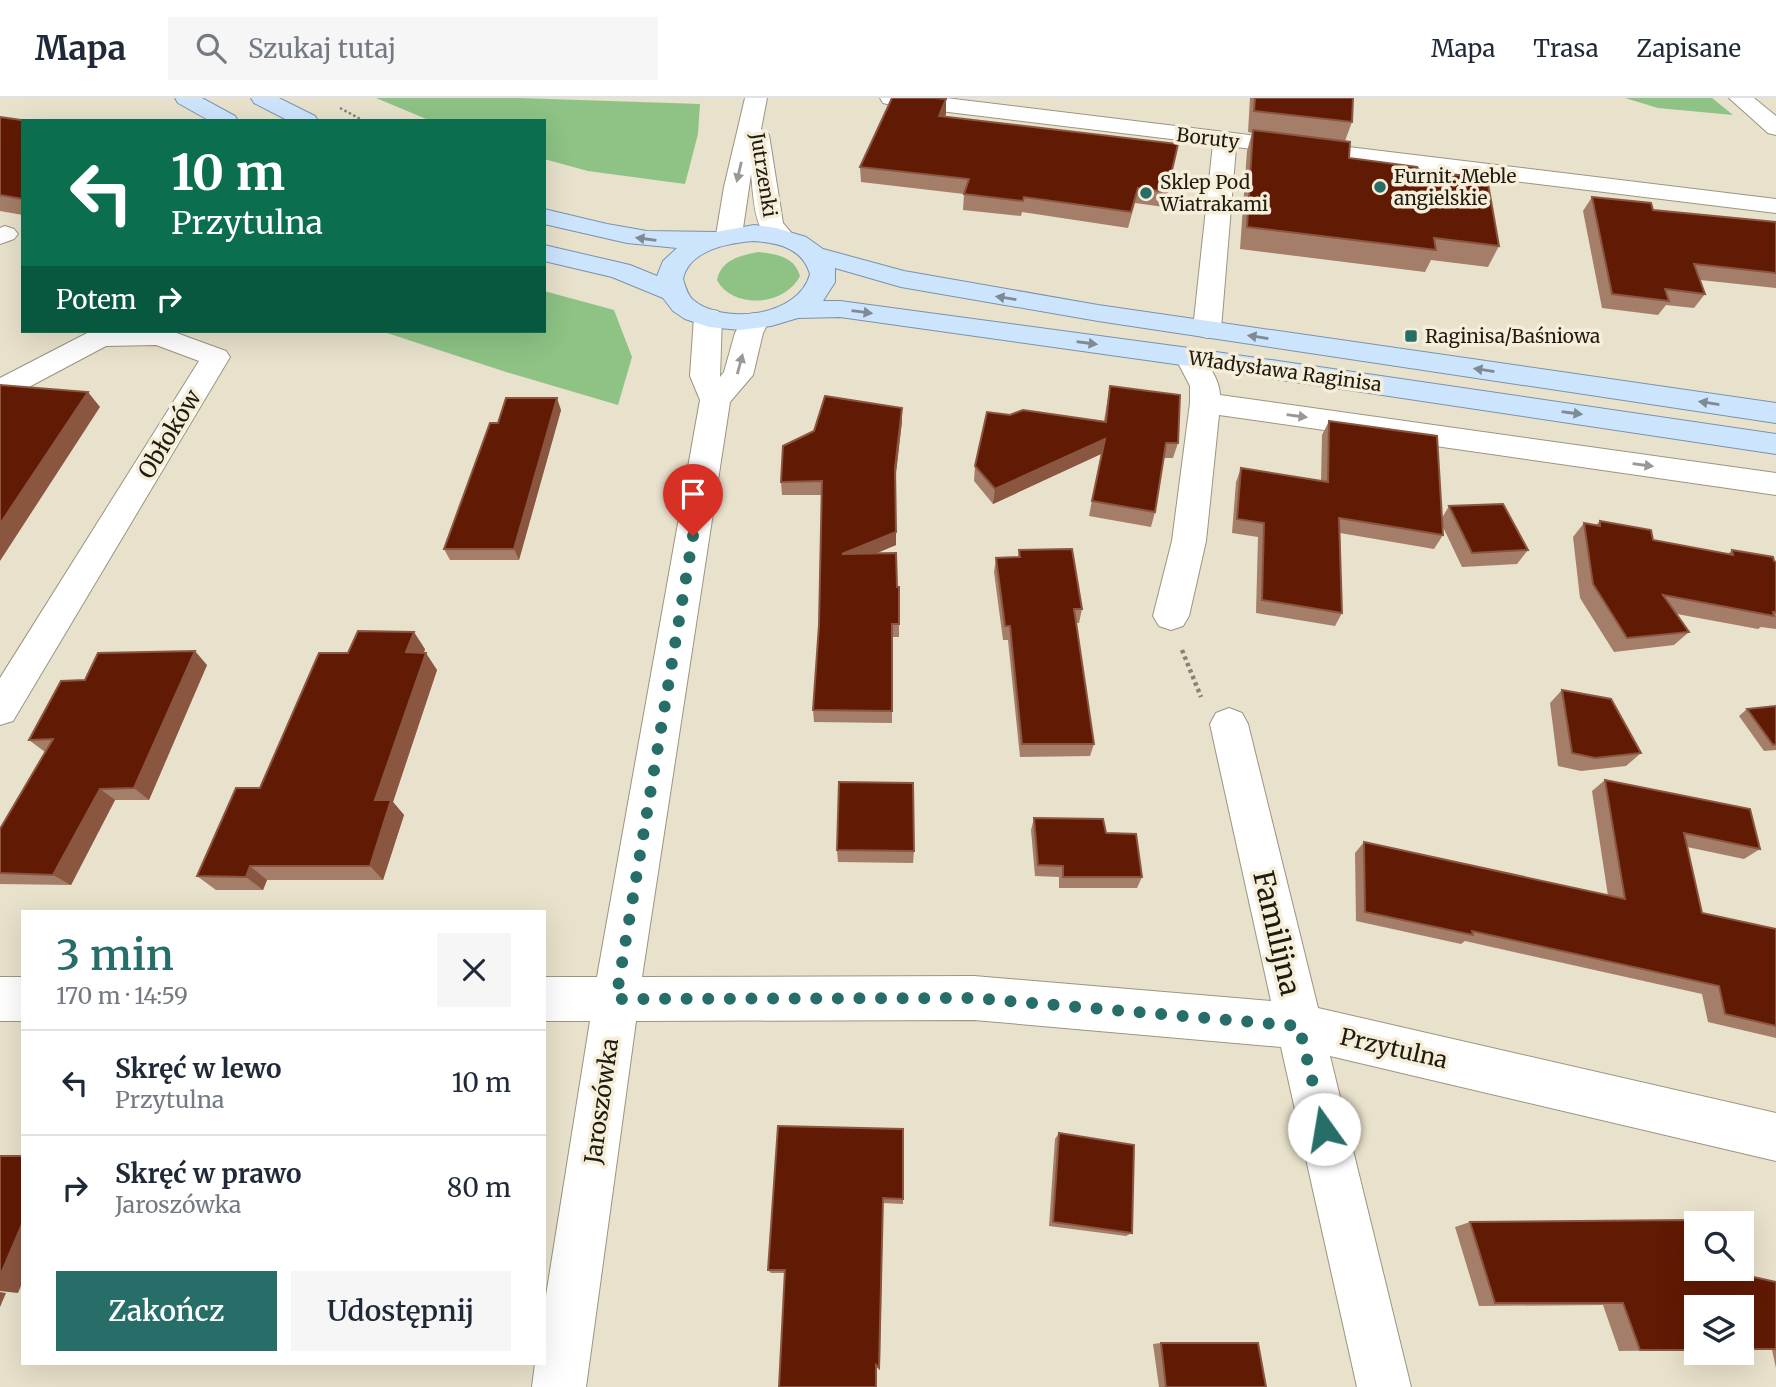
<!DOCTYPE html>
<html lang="pl">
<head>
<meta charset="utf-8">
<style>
	:root { --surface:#fff; --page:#f6f6f7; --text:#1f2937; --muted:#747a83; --line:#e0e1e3; --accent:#266e67 }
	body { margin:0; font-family:Merriweather,serif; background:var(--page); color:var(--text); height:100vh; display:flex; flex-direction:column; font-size:26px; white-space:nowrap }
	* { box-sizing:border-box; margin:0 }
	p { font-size:23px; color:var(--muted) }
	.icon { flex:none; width:38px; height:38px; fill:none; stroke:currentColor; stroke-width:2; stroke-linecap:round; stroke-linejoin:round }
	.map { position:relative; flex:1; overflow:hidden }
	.side { position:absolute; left:21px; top:812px; width:525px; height:455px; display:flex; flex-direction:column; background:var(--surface); border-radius:0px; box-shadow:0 7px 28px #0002 }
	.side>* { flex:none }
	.hud { position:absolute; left:21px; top:21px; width:525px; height:214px; border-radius:0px; box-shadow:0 7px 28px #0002; background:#0b6e4f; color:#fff; overflow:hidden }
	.fabs { position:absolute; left:1684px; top:1113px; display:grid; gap:14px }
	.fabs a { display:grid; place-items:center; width:70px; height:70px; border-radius:0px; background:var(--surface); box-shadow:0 7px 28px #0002; font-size:35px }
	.pin { position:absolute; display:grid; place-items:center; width:60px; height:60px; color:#fff; margin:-72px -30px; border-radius:50% 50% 50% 0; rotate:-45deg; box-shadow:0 0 7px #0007 }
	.pin .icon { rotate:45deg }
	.me { position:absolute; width:77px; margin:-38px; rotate:347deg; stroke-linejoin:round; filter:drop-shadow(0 0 5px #0008) }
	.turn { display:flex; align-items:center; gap:24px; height:147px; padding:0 35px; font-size:32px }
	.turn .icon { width:91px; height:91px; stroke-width:2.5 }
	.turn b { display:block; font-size:49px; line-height:60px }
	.then { display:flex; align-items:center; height:66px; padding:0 35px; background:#0003; gap:14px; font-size:26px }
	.round { display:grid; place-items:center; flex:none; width:74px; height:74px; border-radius:0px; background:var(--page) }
	.overview { display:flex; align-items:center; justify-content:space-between; height:119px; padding:0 35px }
	h1 { font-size:42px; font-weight:600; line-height:52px; color:var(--accent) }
	.cta { display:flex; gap:14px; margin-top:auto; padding:14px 35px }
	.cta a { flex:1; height:80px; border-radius:0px; background:var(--accent); color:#fff; font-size:28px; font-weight:600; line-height:80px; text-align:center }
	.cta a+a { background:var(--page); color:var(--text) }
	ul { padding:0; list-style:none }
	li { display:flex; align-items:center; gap:21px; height:105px; padding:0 35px; border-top:2px solid var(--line) }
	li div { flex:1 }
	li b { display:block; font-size:26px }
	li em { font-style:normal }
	header { display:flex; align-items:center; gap:42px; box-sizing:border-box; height:98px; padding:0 35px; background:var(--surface); border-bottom:2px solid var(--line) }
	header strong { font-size:33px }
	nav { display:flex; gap:38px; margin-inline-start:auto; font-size:24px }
	.search { width:490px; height:63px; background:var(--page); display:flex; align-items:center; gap:18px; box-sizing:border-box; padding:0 24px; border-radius:0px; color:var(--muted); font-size:26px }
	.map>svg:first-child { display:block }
	.green { fill:#8ec385 }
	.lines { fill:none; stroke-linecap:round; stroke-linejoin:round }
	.minor-casing { stroke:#9b9580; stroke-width:2 }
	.major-casing { stroke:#7a92aa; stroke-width:2 }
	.path-far1 { stroke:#878273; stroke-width:2.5; stroke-dasharray:2.5 2.5; stroke-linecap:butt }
	.path { stroke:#878273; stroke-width:4.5; stroke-dasharray:3.5 3.5; stroke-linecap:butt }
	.minor { fill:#fff; fill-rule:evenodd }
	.major { fill:#cde4fd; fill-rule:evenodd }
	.wall { fill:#a47e68 }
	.shaded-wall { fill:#8a5640 }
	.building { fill:#611a04; stroke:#8a5640; stroke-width:2 }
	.oneway { fill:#9a9895 }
	.oneway2 { fill:#7e8a94 }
	.route { stroke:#266e67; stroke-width:12; stroke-dasharray:0 21.6 }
	.poi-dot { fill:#266e67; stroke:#f6eed8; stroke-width:2.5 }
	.labels { text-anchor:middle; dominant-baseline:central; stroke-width:7; stroke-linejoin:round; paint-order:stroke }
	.far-street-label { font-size:19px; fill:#1e1b13; stroke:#f6eed8 }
	.far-poi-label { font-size:19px; fill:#1e1b13; stroke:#f6eed8; text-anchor:start }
	.street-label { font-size:23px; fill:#1e1b13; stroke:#f6eed8 }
	.near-street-label { font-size:28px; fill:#1e1b13; stroke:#f6eed8 }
</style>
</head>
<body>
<header>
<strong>Mapa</strong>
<div class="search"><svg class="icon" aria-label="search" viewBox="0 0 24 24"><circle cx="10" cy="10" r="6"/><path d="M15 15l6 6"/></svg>Szukaj tutaj</div>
<nav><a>Mapa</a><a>Trasa</a><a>Zapisane</a></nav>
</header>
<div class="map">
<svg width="1776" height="1289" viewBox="0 0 1776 1289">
	<rect width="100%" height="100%" fill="#e8e1cb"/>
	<g class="green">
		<polygon points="376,0 519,0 700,6 698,36 685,86 588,73 544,61 544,23 431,23"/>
		<polygon points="1625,0 1712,0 1733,17 1658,10"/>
		<path d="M758,154C776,156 794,158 800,178C785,208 733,212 717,182C721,162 739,158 758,154Z"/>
		<polygon points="544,193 614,212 632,259 618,307 506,274 381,233 544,233"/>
	</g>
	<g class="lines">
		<defs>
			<g id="minor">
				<path d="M745,0H767L761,31L769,37L783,125L794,138L790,143C753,153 754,100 751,76L742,137L738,142L729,145L720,142L716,137L724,89Z"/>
				<polygon points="880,0 946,0 1776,101 1776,115 1236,49 1221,231 1217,237 1207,240 1197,237 1193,231 1213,46 891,7 883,5"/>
				<polygon points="1729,0 1754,0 1776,18 1776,37 1768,35"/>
				<polygon points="5,128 14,131 18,136 14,141 0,146 0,130"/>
				<polygon points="708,211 718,213 722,219 720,279 724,274 735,235 745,217 755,215 765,217 769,223 763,235 753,277 730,304 642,879 974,878 1271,903 1210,626 1216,615 1229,610 1242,615 1248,626 1318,910 1776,1015 1776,1063 1330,958 1411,1289 1357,1289 1281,949 974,922 636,923 586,1289 532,1289 535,1265 544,1265 544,1210 590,923 544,923 544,879 597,879 700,302 690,278 694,219 698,213"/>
				<polygon points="91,233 171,233 226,253 230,259 13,623 0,627 0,580 199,263 156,247 106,248 10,299 0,302 0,280"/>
				<path d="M1189,250L1199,253C1208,266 1220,282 1220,297L1776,375V397L1219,317L1206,443L1189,518L1183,528L1171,532L1159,528L1153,518L1172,443L1190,305V288L1175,259L1179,253Z"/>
				<rect x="0" y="879" width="23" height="44"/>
			</g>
			<g id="major">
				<polygon points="175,0 202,0 235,18 238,23 210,23 178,5"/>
				<polygon points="251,0 279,0 315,18 318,23 289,23 254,5"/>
				<path d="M544,111L607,126L647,133L716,134L754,127L776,130L806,139L823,151L904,173L1098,207L1776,305V325L1098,223L901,189L835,170V184L823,203H840L1189,250L1776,336V356L1189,268L840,219L798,220L771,228L740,232L709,229L685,221L673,213L663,200L612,179L544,163V147L630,167L657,178L663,163L677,150L627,145L544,126ZM754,143C779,145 802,150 810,176C799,219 722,228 692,201C687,195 685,188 683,181C689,152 728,145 754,143Z"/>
			</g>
		</defs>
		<use href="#minor" class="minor-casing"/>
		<use href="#major" class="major-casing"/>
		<polyline class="path-far1" points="340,10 364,23"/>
		<polyline class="path" points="1182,552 1201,599"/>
		<use href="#minor" class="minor"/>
		<use href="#major" class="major"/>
	</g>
	<g class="wall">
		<polygon points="1250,0 1353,0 1352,24 1345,43 1349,60 1420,73 1499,148 1488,169 1431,162 1425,174 1240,151 1247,53 1252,35 1248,34"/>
		<polygon points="946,16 945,19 1167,94 1164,109 1135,105 1128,130 1022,114 1021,118 963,112 964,96 861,84 860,69"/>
		<polygon points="0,19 23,23 23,117 0,113"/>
		<polygon points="1592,99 1653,112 1776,124 1776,190 1700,182 1705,196 1694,210 1666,207 1658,217 1602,210 1583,113"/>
		<polygon points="1110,288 1178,345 1173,360 1164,360 1155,414 1151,429 1089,418 1101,356 993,406 974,383 975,368 1010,317 1104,323"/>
		<polygon points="561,312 519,462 450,462 444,451 498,325"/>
		<polygon points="902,323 895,382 896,447 875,456 897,489 899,489 899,539 892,539 892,625 814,624 813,612 819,527 822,397 782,397 781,384"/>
		<polygon points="1329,323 1442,420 1449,408 1528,452 1517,466 1462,469 1442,427 1443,437 1434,451 1340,435 1342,515 1335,528 1256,515 1258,439 1232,435 1236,384 1241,370 1321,383 1322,337"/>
		<polygon points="1600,423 1653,442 1728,456 1732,452 1776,464 1776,531 1761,529 1758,531 1677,516 1689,534 1674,547 1614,554 1580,500 1573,439 1584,425 1596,427"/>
		<polygon points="1019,452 1082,511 1079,525 1076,525 1094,646 1090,658 1020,659 1008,542 1003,542 994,474 996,460 1018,459"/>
		<polygon points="425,551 424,555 437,572 393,704 404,717 383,782 267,782 263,792 216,792 197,778 260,690 348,555"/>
		<polygon points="207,567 149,702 115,702 71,787 0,786 0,731 45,654 29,642 85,582"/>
		<polygon points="1562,592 1641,655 1626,668 1581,673 1558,668 1550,605"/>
		<polygon points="1776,608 1776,652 1764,653 1739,618 1747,611"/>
		<polygon points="1605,682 1760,751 1744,761 1687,749 1702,815 1776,831 1776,940 1708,924 1702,896 1465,843 1461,846 1356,823 1355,755 1364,744 1608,798 1592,693"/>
		<polygon points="1034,720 1106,735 1142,779 1137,790 1059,790 1059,779 1035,778 1031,732"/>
		<polygon points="837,752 914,753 913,765 838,764"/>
		<polygon points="778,1028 903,1101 903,1106 883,1105 880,1270 785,1175 771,1175 768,1172"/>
		<polygon points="1059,1035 1132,1135 1126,1138 1049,1128 1055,1041"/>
		<polygon points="1470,1124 1696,1171 1776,1184 1776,1270 1772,1252 1741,1252 1741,1209 1696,1209 1696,1252 1619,1253 1603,1207 1479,1208 1455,1129"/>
		<polygon points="1161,1245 1266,1289 1159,1289 1153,1246"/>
	</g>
	<g class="shaded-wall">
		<polygon points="946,1 946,16 938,33 939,18"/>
		<polygon points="88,294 100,309 0,463 0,426"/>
		<polygon points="557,300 561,312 519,462 514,451"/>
		<polygon points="902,310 902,323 895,384 895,370"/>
		<polygon points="1105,341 1101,356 993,406 995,391"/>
		<polygon points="896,434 896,447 843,469 842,456"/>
		<polygon points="414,534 425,551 418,571 406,554"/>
		<polygon points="195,553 207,567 149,702 134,690"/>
		<polygon points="426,555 437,572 393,704 404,717 383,782 370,768 375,702"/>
		<polygon points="100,691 115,702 71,787 53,777"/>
		<polygon points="250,768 267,782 263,792 246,779"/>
		<polygon points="23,1124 23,1183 18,1195 0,1193 0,1178"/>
		<polygon points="0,1194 6,1195 0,1209"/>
	</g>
	<g class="building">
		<polygon points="892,0 934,0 946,1 939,18 1178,46 1167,94 1138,90 1131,114 1024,99 1023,103 964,96 969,81 860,69"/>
		<polygon points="1255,0 1353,0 1352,24 1254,13"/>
		<polygon points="0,19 28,23 23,23 23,101 0,97"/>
		<polygon points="1253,32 1350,44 1349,60 1417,69 1420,73 1487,80 1499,148 1434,140 1436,152 1247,129"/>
		<polygon points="1592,99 1651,105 1653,112 1776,124 1776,175 1694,166 1705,196 1665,191 1669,203 1612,196"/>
		<polygon points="0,287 88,294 0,426"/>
		<polygon points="1110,288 1180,297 1178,345 1166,345 1155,414 1092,403 1105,341 995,391 975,368 987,314 1010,317 1023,312 1106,324"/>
		<polygon points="825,298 902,310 895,370 896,434 842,456 896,455 897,489 899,489 899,526 892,526 892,613 813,612 819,527 822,383 781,384 783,348 814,333"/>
		<polygon points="506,300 557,300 514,451 444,451 490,325 498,325"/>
		<polygon points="1329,323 1437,338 1443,437 1339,420 1342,515 1262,502 1264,425 1237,421 1241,370 1328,384"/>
		<polygon points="1503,406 1528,452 1472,455 1449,408"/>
		<polygon points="1600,423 1651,432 1653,442 1733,457 1732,452 1773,459 1774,463 1776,464 1776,514 1773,514 1774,518 1663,497 1689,534 1627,540 1593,486 1584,425 1600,428"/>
		<polygon points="1072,451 1082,511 1074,511 1094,646 1022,646 1010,528 1005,528 996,460 1020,459 1019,452"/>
		<polygon points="358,533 414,534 406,554 426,555 375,702 391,702 370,768 250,768 246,779 197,778 236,690 260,690 319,555 348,555"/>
		<polygon points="195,553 134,690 100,691 53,777 0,775 0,731 53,641 29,642 61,583 85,582 98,555"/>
		<polygon points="1562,592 1611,601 1641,655 1595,660 1572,655"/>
		<polygon points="1776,608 1776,646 1773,647 1747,611"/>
		<polygon points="1605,682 1750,711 1760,751 1684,735 1702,815 1776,831 1776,928 1725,916 1719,888 1472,833 1473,837 1365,814 1364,744 1625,801"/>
		<polygon points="839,684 913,685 914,753 837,752"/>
		<polygon points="1034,720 1103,721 1106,735 1136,736 1142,779 1063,779 1063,768 1038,767"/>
		<polygon points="778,1028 903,1031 903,1101 883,1100 879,1270 876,1267 876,1289 779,1289 785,1172 768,1172"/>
		<polygon points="1059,1035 1134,1047 1132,1135 1053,1124"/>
		<polygon points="0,1058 23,1058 23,1124 0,1178"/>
		<polygon points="1689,1122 1696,1137 1696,1171 1718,1171 1776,1184 1776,1251 1741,1251 1741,1209 1696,1209 1696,1252 1640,1252 1623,1205 1495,1205 1470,1124"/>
		<polygon points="1161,1245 1258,1245 1266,1289 1166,1289"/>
	</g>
	<defs><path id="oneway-solid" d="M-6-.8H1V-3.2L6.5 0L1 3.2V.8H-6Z" transform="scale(1.75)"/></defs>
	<g class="oneway">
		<use href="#oneway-solid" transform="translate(739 74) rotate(103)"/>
		<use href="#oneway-solid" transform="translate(740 266) rotate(-75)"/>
		<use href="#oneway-solid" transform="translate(1297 318) rotate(8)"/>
		<use href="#oneway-solid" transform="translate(1643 367) rotate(8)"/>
	</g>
	<g class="oneway2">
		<use href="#oneway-solid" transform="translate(646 141) rotate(-172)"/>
		<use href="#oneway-solid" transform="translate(1006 200) rotate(-171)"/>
		<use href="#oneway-solid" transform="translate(862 214) rotate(7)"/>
		<use href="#oneway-solid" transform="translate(1258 239) rotate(-171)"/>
		<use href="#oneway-solid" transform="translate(1087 245) rotate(8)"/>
		<use href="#oneway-solid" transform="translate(1484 272) rotate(-171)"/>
		<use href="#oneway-solid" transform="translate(1709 305) rotate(-171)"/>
		<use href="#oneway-solid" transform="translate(1572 315) rotate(8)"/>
	</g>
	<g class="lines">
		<polyline class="route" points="693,438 616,901 974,900 1299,928 1324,1031"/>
	</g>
	<g class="poi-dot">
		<circle cx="1380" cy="89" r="7"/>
		<circle cx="1146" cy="95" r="7"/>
		<rect x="1404" y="231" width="14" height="14" rx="3.5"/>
	</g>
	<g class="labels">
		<g class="far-street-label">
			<text transform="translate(1208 40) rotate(7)">Boruty</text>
			<text transform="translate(764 77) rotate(81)">Jutrzenki</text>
			<text transform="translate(1285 273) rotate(8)">Władysława Raginisa</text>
		</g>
		<g class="far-poi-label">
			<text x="1394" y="78">Furnit. Meble<tspan x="1394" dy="22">angielskie</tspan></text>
			<text x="1160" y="84">Sklep Pod<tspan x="1160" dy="22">Wiatrakami</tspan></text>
			<text x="1425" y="238">Raginisa/Baśniowa</text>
		</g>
		<g class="street-label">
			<text transform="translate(169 336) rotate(-59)">Obłoków</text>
			<text transform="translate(1394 950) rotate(13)">Przytulna</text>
			<text transform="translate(601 1003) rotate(-82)">Jaroszówka</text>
		</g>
		<g class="near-street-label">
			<text transform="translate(1277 835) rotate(77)">Familijna</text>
		</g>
	</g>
</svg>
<div class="fabs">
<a><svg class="icon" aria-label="search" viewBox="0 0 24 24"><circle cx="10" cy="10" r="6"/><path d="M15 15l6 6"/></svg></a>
<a><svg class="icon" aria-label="layers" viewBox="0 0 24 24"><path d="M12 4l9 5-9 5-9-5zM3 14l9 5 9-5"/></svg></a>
</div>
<div class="pin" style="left:693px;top:438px;background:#d93025"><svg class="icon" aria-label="arrive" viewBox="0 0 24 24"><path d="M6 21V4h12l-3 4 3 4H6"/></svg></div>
<svg class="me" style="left:1324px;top:1031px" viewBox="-20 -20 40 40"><circle r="19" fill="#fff"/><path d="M0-13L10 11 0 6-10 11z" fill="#266e67"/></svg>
<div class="hud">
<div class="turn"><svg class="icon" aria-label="left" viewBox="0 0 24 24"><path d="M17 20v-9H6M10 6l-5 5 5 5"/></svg><div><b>10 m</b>Przytulna</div></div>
<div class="then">Potem<svg class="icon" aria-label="right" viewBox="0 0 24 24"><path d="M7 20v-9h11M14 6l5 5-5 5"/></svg></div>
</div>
<section class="side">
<div class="overview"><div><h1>3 min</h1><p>170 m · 14:59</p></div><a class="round"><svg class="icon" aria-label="close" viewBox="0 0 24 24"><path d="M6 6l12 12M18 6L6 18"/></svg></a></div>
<ul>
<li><svg class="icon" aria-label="left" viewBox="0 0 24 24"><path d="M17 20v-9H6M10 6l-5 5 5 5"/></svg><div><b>Skręć w lewo</b><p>Przytulna</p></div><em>10 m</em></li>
<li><svg class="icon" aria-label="right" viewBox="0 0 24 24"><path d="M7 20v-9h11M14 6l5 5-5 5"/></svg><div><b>Skręć w prawo</b><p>Jaroszówka</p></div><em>80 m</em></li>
</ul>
<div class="cta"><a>Zakończ</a><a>Udostępnij</a></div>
</section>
</div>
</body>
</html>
